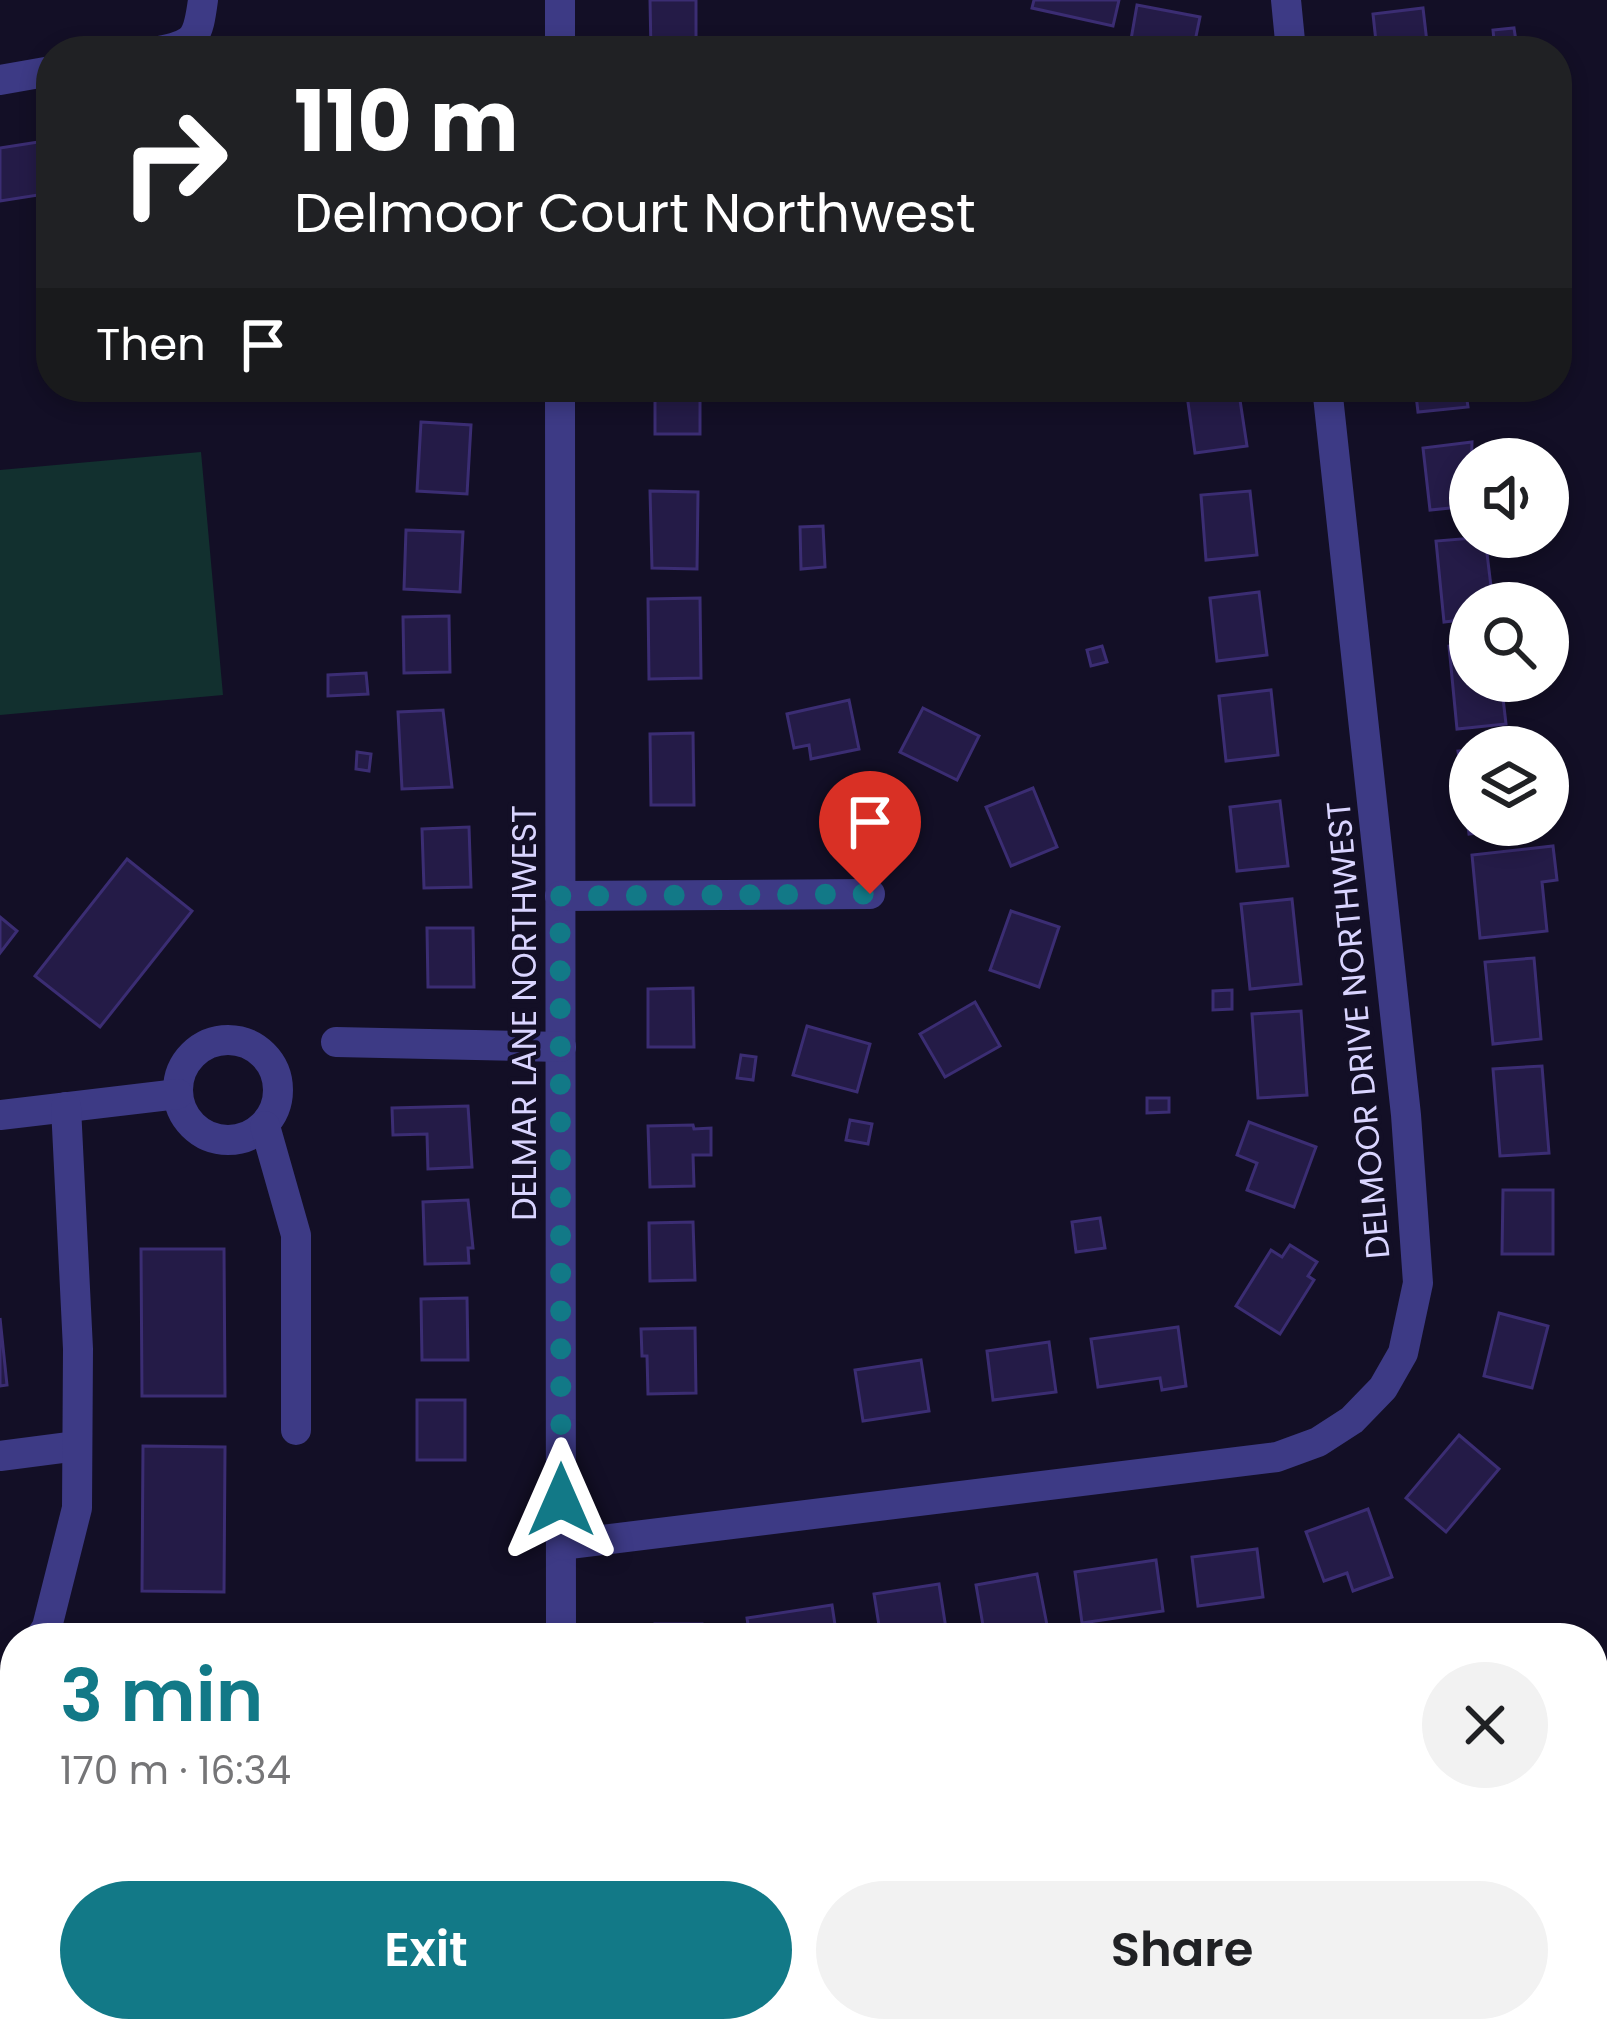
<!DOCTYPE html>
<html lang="en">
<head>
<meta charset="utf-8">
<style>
	:root { --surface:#fff; --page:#f2f2f2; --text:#202124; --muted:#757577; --accent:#127987 }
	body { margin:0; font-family:Poppins,sans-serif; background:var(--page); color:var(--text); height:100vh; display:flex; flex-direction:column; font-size:45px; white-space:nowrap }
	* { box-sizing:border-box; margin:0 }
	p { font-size:39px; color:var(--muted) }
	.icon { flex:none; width:66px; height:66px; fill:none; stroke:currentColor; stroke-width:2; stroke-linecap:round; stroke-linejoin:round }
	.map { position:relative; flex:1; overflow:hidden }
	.sheet { position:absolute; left:0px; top:1623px; width:1608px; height:420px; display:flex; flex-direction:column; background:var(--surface); border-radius:48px 48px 0 0; box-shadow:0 6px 18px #0003 }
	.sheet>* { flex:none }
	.guide { position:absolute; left:36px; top:36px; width:1536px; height:366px; border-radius:48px; box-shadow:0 6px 18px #0003; background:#202124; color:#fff; overflow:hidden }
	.tools { position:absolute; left:1449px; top:438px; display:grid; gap:24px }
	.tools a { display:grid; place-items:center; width:120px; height:120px; border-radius:50%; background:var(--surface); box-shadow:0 6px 18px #0003; font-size:60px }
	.pin { position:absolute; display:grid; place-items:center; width:102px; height:102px; color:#fff; margin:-123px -51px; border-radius:50% 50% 50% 0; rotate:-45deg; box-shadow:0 0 12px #0007 }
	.pin .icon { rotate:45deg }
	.me { position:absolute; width:132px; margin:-66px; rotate:0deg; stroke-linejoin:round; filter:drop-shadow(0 0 9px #0008) }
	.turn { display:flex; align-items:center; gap:42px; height:252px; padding:0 60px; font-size:54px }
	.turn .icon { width:156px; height:156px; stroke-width:2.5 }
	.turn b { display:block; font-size:84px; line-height:102px }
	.then { display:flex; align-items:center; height:114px; padding:0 60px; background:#0003; gap:24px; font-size:45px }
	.round { display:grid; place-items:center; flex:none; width:126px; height:126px; border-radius:63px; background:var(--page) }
	.summary { display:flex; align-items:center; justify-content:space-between; height:204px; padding:0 60px }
	h1 { font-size:72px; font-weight:600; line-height:90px; color:var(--accent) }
	.button { display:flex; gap:24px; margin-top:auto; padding:24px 60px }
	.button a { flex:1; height:138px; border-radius:72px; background:var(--accent); color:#fff; font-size:48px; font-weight:600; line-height:138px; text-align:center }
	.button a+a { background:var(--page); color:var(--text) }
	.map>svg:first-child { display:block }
	.green { fill:#12302f }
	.building { fill:#241b47; stroke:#3b2d73; stroke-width:3 }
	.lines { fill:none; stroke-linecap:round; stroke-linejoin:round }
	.minor { stroke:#3d3a85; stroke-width:30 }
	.route { stroke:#127987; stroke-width:21; stroke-dasharray:0 37.8 }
	.labels { text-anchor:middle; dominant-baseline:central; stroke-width:9; stroke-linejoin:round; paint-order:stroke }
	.street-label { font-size:33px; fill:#d9d4ff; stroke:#130f26 }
</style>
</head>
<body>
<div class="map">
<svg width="1607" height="2043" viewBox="0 0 1607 2043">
	<rect width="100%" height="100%" fill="#130f26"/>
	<polygon class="green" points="201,452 223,695 0,715 0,470"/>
	<g class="building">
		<polygon points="650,0 696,0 696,51 651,51"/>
		<polygon points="1034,0 1119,0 1113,26 1032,8"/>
		<polygon points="1137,5 1200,17 1193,51 1129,51"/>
		<polygon points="1423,8 1428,51 1377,51 1373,14"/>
		<polygon points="1514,28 1517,48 1495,50 1493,30"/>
		<polygon points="51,140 51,193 0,201 0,148"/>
		<rect x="655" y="387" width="45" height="47"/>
		<polygon points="1238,387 1247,446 1195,453 1186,388"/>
		<polygon points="1415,387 1465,387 1468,407 1418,412"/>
		<polygon points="421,422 471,425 467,494 417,491"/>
		<polygon points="1472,442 1470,506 1430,510 1423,448"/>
		<polygon points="650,491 698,492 697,569 652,568"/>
		<polygon points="1250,491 1257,555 1206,560 1201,495"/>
		<polygon points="823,526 825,567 801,569 800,527"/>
		<polygon points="406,530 463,532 460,592 404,589"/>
		<polygon points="1485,537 1493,603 1470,603 1470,619 1444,622 1436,541"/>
		<polygon points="1259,592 1267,655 1217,661 1210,598"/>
		<polygon points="700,598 701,678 649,679 648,599"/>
		<polygon points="449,616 450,672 404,673 403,617"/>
		<polygon points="1470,644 1470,681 1501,681 1506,724 1457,729 1449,646"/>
		<polygon points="1102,646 1107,662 1091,666 1087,650"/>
		<polygon points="366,673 368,694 328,696 328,675"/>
		<polygon points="1271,690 1278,755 1226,761 1219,696"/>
		<polygon points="849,700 859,749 811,759 809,745 794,748 787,714"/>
		<polygon points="923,708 979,736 957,780 900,752"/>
		<polygon points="443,710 452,787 402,789 398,712"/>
		<polygon points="693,733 694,805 651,805 650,734"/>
		<polygon points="1470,750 1470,825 1518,828 1469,834 1458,751"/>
		<polygon points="357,752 371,754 369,771 356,769"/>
		<polygon points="1033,788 1057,847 1011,866 986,807"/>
		<polygon points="1280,801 1288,866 1237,871 1230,807"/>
		<polygon points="469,827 471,887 424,888 422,829"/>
		<polygon points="1553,846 1557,880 1542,882 1547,931 1480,938 1472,855"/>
		<polygon points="127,859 192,911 100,1027 35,976"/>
		<polygon points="1292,899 1301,984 1250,989 1241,904"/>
		<polygon points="1011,911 1059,927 1039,987 990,970"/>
		<polygon points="0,917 17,931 0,953"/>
		<polygon points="427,928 473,928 474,987 428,987"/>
		<polygon points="1534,958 1541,1039 1493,1044 1485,962"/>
		<polygon points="693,988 694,1047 648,1047 648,989"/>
		<polygon points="1232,990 1232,1009 1213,1010 1213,991"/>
		<polygon points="975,1002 1000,1046 945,1077 920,1034"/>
		<polygon points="1301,1011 1307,1095 1258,1098 1252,1014"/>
		<polygon points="807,1026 870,1044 857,1092 793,1075"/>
		<polygon points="741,1055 756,1057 753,1080 737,1078"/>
		<polygon points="1542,1066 1549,1153 1500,1156 1493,1069"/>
		<polygon points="1147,1098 1169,1098 1169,1112 1147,1113"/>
		<polygon points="468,1106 472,1167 428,1169 427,1134 393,1135 392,1108"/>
		<polygon points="850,1120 872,1124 868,1144 846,1140"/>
		<polygon points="1249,1122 1316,1147 1294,1207 1247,1190 1257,1163 1237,1155"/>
		<polygon points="693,1125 694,1129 711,1128 711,1155 693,1155 694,1186 650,1187 648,1126"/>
		<polygon points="1503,1190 1553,1190 1553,1254 1502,1254"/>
		<polygon points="468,1200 473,1248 468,1248 469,1263 425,1264 423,1202"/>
		<polygon points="1100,1218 1105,1248 1076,1252 1072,1222"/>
		<polygon points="693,1222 695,1280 650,1281 649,1223"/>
		<polygon points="1290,1245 1317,1262 1308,1276 1314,1280 1280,1334 1236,1306 1271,1250 1282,1257"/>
		<polygon points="141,1249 224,1249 225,1396 142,1396"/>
		<polygon points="467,1298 468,1360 422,1360 421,1299"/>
		<polygon points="1499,1313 1548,1326 1532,1388 1484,1376"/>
		<polygon points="0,1318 7,1385 0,1386"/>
		<polygon points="1178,1327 1186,1386 1162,1390 1160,1378 1098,1387 1091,1339"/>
		<polygon points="695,1328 696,1393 648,1394 647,1356 642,1356 641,1329"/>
		<polygon points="1049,1342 1056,1392 993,1400 987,1351"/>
		<polygon points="921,1360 929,1411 863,1421 855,1370"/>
		<rect x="417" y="1400" width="48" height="60"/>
		<polygon points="1459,1435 1499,1469 1446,1532 1406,1498"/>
		<polygon points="143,1446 225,1447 224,1592 142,1591"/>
		<polygon points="1368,1509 1392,1577 1353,1591 1347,1573 1324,1581 1306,1532"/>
		<polygon points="1257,1549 1263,1597 1198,1606 1192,1557"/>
		<polygon points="1156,1560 1163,1611 1082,1623 1075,1572"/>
		<polygon points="1037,1574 1047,1625 985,1637 976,1585"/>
		<polygon points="939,1584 947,1635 881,1638 874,1594"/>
		<polygon points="832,1605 837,1638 750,1638 747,1618"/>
		<rect x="655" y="1624" width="47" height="14"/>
		<polygon points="15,1829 15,1979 11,1985 0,1978 0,1851"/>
		<polygon points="1607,1877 1607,1950 1593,1951 1593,1878"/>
		<polygon points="421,2028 468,2028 469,2043 421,2043"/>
	</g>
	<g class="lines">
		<g class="minor">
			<polyline points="1286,0 1291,51"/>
			<path d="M159,51C196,44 198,37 203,0"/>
			<polyline points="560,51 560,0"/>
			<polyline points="0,80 51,71"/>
			<polyline points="560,387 561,1638"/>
			<polyline points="560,896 870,894"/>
			<circle cx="228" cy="1090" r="50"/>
			<polyline points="336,1042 561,1047"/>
			<polyline points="0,1115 178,1094"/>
			<polyline points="265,1126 296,1235 296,1430"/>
			<polyline points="0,1456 77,1446"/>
			<polyline points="561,1545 1277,1457 1318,1442 1352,1420 1383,1388 1403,1353 1418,1283 1406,1115 1327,387"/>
			<polyline points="40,1638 47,1627 77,1508 78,1349 66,1107"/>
			<polyline points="0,1705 15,1680"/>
			<polyline points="170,2043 180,2028"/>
			<polyline points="560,2043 560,2028"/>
		</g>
	</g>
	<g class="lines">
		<polyline class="route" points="561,1500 560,896 870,894"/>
	</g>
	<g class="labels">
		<g class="street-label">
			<text transform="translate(524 1013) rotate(-90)">DELMAR LANE NORTHWEST</text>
			<text transform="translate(1358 1030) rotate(-95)">DELMOOR DRIVE NORTHWEST</text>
		</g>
	</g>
</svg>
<div class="tools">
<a><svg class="icon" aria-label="sound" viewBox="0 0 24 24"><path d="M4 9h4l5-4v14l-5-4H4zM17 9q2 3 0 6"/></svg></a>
<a><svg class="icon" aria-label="search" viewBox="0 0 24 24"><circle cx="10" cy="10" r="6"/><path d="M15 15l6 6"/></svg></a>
<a><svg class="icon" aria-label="layers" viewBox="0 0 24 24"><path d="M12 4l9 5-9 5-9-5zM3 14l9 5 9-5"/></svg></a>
</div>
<div class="pin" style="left:870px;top:894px;background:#d93025"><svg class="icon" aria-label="arrive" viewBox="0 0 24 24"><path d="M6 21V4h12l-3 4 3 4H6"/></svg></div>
<svg class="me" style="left:561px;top:1500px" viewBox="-20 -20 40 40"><path d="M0-17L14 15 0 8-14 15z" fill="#127987" stroke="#fff" stroke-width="4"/></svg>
<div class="guide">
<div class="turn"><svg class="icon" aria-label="right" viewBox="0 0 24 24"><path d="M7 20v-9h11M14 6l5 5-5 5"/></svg><div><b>110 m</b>Delmoor Court Northwest</div></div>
<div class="then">Then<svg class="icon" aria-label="arrive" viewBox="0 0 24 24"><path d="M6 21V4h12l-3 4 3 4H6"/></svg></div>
</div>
<section class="sheet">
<div class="summary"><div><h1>3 min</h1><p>170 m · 16:34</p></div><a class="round"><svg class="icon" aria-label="close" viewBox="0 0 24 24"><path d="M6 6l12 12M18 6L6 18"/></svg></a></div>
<div class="button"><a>Exit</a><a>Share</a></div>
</section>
</div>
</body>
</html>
